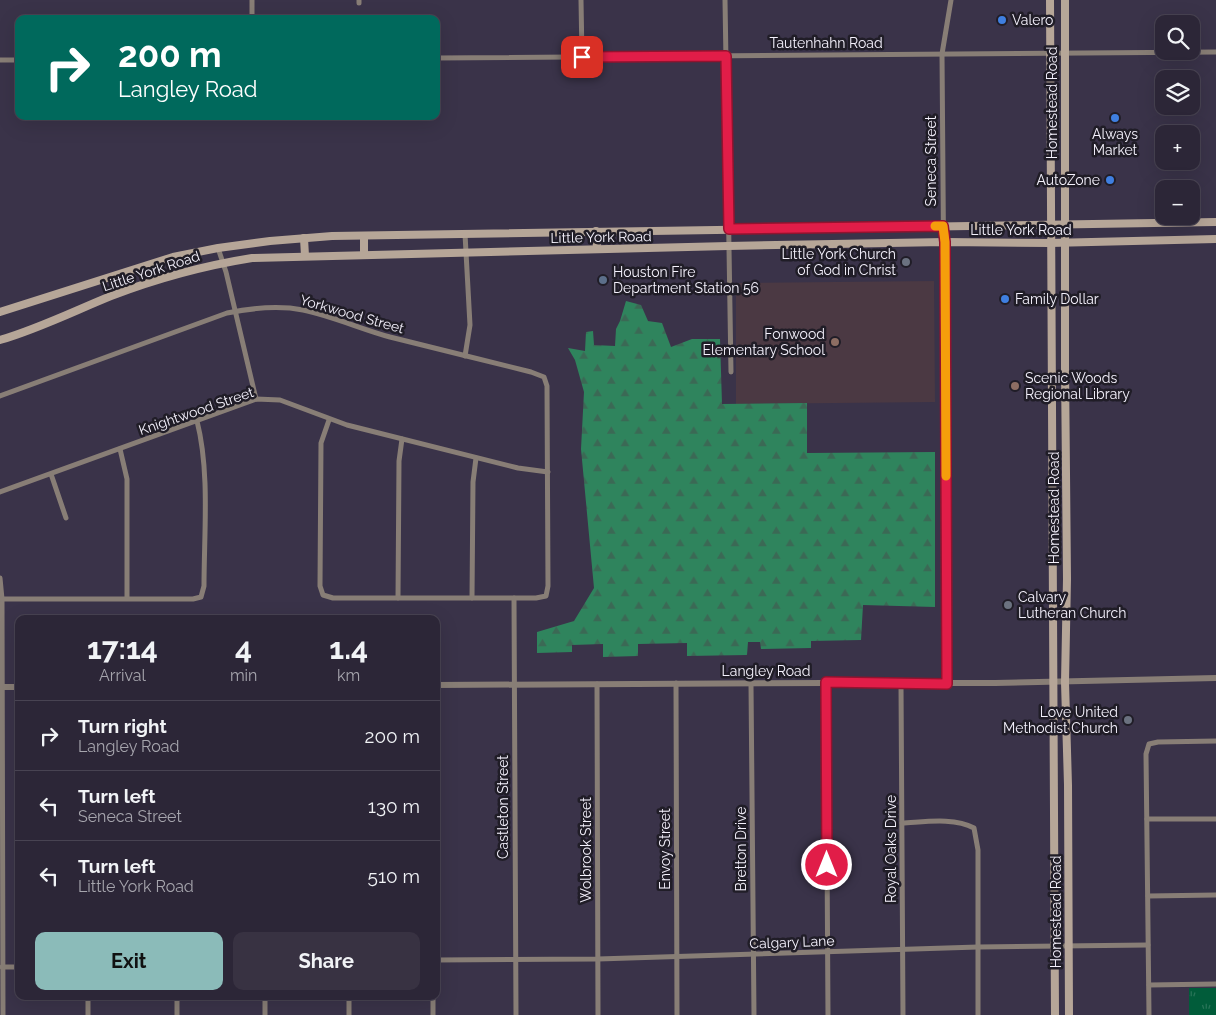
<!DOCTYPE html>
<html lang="en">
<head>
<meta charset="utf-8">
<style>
	:root { --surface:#2c2637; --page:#383242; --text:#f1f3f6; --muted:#a6a5ad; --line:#484352; --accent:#8bbbb9 }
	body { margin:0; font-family:Raleway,sans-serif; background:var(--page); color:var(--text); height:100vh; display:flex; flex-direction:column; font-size:19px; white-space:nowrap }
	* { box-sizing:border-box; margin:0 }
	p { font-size:16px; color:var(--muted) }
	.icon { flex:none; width:28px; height:28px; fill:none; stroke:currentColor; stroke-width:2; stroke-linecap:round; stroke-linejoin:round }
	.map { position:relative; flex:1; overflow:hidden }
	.panel { position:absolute; left:15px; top:615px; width:425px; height:385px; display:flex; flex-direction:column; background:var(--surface); border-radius:10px; box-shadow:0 5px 20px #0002,0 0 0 1px var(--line) }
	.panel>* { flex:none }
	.hud { position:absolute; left:15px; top:15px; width:425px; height:105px; border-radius:10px; box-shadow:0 5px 20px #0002,0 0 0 1px var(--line); background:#00695c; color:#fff; overflow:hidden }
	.fabs { position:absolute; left:1155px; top:15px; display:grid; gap:10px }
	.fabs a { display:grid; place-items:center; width:45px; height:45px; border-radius:10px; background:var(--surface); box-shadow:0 5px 20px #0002,0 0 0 1px var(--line); font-size:25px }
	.pin { position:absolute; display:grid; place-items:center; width:42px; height:42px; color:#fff; margin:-21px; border-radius:10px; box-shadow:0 2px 8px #0006 }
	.me { position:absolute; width:55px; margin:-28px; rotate:0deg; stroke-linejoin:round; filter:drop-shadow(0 0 4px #0008) }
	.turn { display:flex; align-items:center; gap:18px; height:105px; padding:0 20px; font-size:22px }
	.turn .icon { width:65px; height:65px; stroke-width:2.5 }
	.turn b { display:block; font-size:35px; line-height:42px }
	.eta { display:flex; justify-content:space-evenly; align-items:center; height:85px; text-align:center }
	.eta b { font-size:30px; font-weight:700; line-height:35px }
	.primary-button { display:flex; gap:10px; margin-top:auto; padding:10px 20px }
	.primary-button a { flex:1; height:58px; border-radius:10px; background:var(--accent); color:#111; font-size:20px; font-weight:700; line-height:58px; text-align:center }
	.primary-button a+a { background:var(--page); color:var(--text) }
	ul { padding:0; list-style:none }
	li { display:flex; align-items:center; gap:15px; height:70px; padding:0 20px; border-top:1px solid var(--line) }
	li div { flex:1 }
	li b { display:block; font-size:19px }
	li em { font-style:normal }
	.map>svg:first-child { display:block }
	.education { fill:#4b3943 }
	.forest { fill:url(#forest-firs) }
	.park { fill:url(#park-tufts) }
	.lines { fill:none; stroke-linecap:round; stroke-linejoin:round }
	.minor { stroke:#887e76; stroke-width:5 }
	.tertiary { stroke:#887e76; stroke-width:6 }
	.secondary { stroke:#b6a698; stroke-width:8 }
	.route-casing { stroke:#92132f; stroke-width:12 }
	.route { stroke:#e11d48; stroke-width:9 }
	.slow { stroke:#f59e0b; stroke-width:9 }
	.shop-dot { fill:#3f7fe0; stroke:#201d27; stroke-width:2 }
	.worship-dot { fill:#6b7280; stroke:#201d27; stroke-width:2 }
	.service-dot { fill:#5c6f8a; stroke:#201d27; stroke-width:2 }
	.education-dot { fill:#8d6e63; stroke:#201d27; stroke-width:2 }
	.labels { text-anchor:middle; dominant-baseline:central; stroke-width:5; stroke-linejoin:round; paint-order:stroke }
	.poi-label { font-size:14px; fill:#f5f2fd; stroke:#201d27; text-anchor:start }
	.street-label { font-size:14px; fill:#f5f2fd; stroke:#201d27 }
</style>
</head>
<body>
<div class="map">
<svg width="1216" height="1015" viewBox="0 0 1216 1015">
	<defs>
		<pattern id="forest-firs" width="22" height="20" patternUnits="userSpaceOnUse" patternTransform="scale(1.25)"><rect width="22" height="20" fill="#2f845d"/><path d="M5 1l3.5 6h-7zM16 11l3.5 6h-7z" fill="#3b6955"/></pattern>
		<pattern id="park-tufts" width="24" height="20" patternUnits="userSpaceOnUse" patternTransform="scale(1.25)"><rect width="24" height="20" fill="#015c3a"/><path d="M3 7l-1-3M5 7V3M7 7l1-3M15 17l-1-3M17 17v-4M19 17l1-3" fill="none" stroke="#277457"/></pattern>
	</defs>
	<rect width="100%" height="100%" fill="#3a3349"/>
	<polygon class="education" points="934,281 935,402 736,404 736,283"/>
	<polygon class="forest" points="626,301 641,305 648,321 662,323 671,347 692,339 720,339 722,404 807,403 807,453 935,452 935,607 863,605 861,640 811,641 811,648 761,649 760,642 748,642 747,655 687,656 687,643 638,644 638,656 603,657 603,644 572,645 572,652 537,653 537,632 574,621 594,588 581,449 584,392 575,360 568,348 585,351 586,332 593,331 594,345 615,346 616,329 620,321"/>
	<rect class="park" x="1189" y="988" width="27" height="27"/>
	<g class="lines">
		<g class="minor">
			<polyline points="252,0 252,19"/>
			<polyline points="359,0 359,3"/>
			<polyline points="581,0 582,57"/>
			<polyline points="725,0 731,372"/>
			<polyline points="436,58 1216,52"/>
			<polyline points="0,60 19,60"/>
			<polyline points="218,248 226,272 256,399"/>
			<polyline points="465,356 470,325 465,234"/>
			<path d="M0,396L227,313C252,308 277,305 303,310C332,316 361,329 390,337C437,349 484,360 531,372L544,377L547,386L548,586L546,596L536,598H333L323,595L320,586L321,443L329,420"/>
			<polyline points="120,449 127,479 127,598"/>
			<polyline points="51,474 66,518"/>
			<polyline points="0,492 256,399 280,400 347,425 518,468 548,472"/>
			<polyline points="0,578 2,599 3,1015"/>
			<polyline points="398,598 399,461 402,439"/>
			<polyline points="472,598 473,482 476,458"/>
			<polyline points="514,598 516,1015"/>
			<path d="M2,599H193L201,597L204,586C204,533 210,472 197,421"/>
			<polyline points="676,683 677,1015"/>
			<polyline points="826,683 828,1015"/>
			<polyline points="947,683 942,54 951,0"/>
			<polyline points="597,684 598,1015"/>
			<polyline points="751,684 754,1015"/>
			<polyline points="901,684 903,1015"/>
			<polyline points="1147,819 1216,819"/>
			<path d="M902,823C924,822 954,817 974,828L978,850V1015"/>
			<polyline points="1148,896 1216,895"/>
			<polyline points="436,960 598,959 978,947 1148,945"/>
			<polyline points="2,967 19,967"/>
			<polyline points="1149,985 1216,984"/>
			<polyline points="88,996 88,1015"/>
			<polyline points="265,996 265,1015"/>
			<polyline points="349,996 349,1015"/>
			<polyline points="433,996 433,1015"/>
			<polyline points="177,1015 177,996"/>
			<polyline points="1149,1015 1146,754 1149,744 1158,742 1216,741"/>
		</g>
		<g class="tertiary">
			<polyline points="436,685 826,683 995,683 1216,678"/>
			<polyline points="0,687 19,687"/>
		</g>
		<g class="secondary">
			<polyline points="1050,0 1055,1015"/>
			<polyline points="1065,0 1065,368 1067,579 1065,682 1068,785 1069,1015"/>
			<polyline points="596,231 597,249"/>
			<polyline points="364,236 364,255"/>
			<polyline points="304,238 305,256"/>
			<polyline points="0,312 173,257 218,248 270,241 332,236 1216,222"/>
			<path d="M0,340C38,329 74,311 111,296C158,278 202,266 252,258L728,246L945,242L1050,243L1216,239"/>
		</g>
	</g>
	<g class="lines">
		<defs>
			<polyline id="route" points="582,57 726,56 729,229 943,226 945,242 947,684 826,682 827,865"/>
		</defs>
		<use href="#route" class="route-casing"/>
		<use href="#route" class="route"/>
		<polyline class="slow" points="935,226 943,226 945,242 946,476"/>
	</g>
	<g class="shop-dot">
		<circle cx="1002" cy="20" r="5"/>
		<circle cx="1115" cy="118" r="5"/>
		<circle cx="1110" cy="180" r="5"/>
		<circle cx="1005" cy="299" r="5"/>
	</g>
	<g class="worship-dot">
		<circle cx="906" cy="262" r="5"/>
		<circle cx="1008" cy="605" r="5"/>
		<circle cx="1128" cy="720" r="5"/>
	</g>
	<circle class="service-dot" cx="603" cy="280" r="5"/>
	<g class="education-dot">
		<circle cx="835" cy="342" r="5"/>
		<circle cx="1015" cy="386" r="5"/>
	</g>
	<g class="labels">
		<g class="poi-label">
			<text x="1012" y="20">Valero</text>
			<text x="1115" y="134" text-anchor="middle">Always<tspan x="1115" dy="16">Market</tspan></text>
			<text x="1100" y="180" text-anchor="end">AutoZone</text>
			<text x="896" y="254" text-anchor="end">Little York Church<tspan x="896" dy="16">of God in Christ</tspan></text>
			<text x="613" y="272">Houston Fire<tspan x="613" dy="16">Department Station 56</tspan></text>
			<text x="1015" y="299">Family Dollar</text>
			<text x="825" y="334" text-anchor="end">Fonwood<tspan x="825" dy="16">Elementary School</tspan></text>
			<text x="1025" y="378">Scenic Woods<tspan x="1025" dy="16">Regional Library</tspan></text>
			<text x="1018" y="597">Calvary<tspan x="1018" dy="16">Lutheran Church</tspan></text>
			<text x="1118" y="712" text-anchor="end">Love United<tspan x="1118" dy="16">Methodist Church</tspan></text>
		</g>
		<g class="street-label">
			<text x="826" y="43">Tautenhahn Road</text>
			<text transform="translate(1052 103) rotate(-90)">Homestead Road</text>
			<text transform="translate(931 161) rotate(-90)">Seneca Street</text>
			<text x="1021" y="230">Little York Road</text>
			<text transform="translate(601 237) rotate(-1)">Little York Road</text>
			<text transform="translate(151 271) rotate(-18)">Little York Road</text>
			<text transform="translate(352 314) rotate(16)">Yorkwood Street</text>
			<text transform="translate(196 411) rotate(-19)">Knightwood Street</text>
			<text transform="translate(1054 508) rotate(-90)">Homestead Road</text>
			<text x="766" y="671">Langley Road</text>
			<text transform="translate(503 807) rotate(-90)">Castleton Street</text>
			<text transform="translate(665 849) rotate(-90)">Envoy Street</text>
			<text transform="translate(741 849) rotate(-90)">Bretton Drive</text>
			<text transform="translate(891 849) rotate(-90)">Royal Oaks Drive</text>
			<text transform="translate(586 850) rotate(-90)">Wolbrook Street</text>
			<text transform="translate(1056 912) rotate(-90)">Homestead Road</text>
			<text transform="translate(792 942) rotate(-2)">Calgary Lane</text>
		</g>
	</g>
</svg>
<div class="fabs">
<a><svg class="icon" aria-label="search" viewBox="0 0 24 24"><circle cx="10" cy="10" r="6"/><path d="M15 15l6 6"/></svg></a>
<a><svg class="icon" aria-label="layers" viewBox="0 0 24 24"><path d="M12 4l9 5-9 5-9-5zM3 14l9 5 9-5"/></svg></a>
<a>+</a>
<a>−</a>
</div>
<div class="pin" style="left:582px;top:57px;background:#d93025"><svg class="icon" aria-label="arrive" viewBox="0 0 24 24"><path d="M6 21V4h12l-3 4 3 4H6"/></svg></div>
<svg class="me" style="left:827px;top:865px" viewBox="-20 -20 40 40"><circle r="17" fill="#e11d48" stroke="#fff" stroke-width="3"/><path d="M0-11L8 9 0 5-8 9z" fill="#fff"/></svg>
<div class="hud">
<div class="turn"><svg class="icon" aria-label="right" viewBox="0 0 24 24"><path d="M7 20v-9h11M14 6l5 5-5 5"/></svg><div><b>200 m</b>Langley Road</div></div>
</div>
<section class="panel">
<div class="eta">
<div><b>17:14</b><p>Arrival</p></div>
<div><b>4</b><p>min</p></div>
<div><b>1.4</b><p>km</p></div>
</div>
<ul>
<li><svg class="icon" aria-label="right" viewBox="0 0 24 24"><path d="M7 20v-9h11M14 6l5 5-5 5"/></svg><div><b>Turn right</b><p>Langley Road</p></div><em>200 m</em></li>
<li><svg class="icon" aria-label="left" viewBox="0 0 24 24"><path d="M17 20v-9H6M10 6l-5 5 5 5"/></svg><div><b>Turn left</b><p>Seneca Street</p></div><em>130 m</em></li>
<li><svg class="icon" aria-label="left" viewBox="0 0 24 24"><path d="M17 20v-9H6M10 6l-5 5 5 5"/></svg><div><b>Turn left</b><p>Little York Road</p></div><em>510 m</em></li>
</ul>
<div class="primary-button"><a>Exit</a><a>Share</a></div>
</section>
</div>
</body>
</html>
